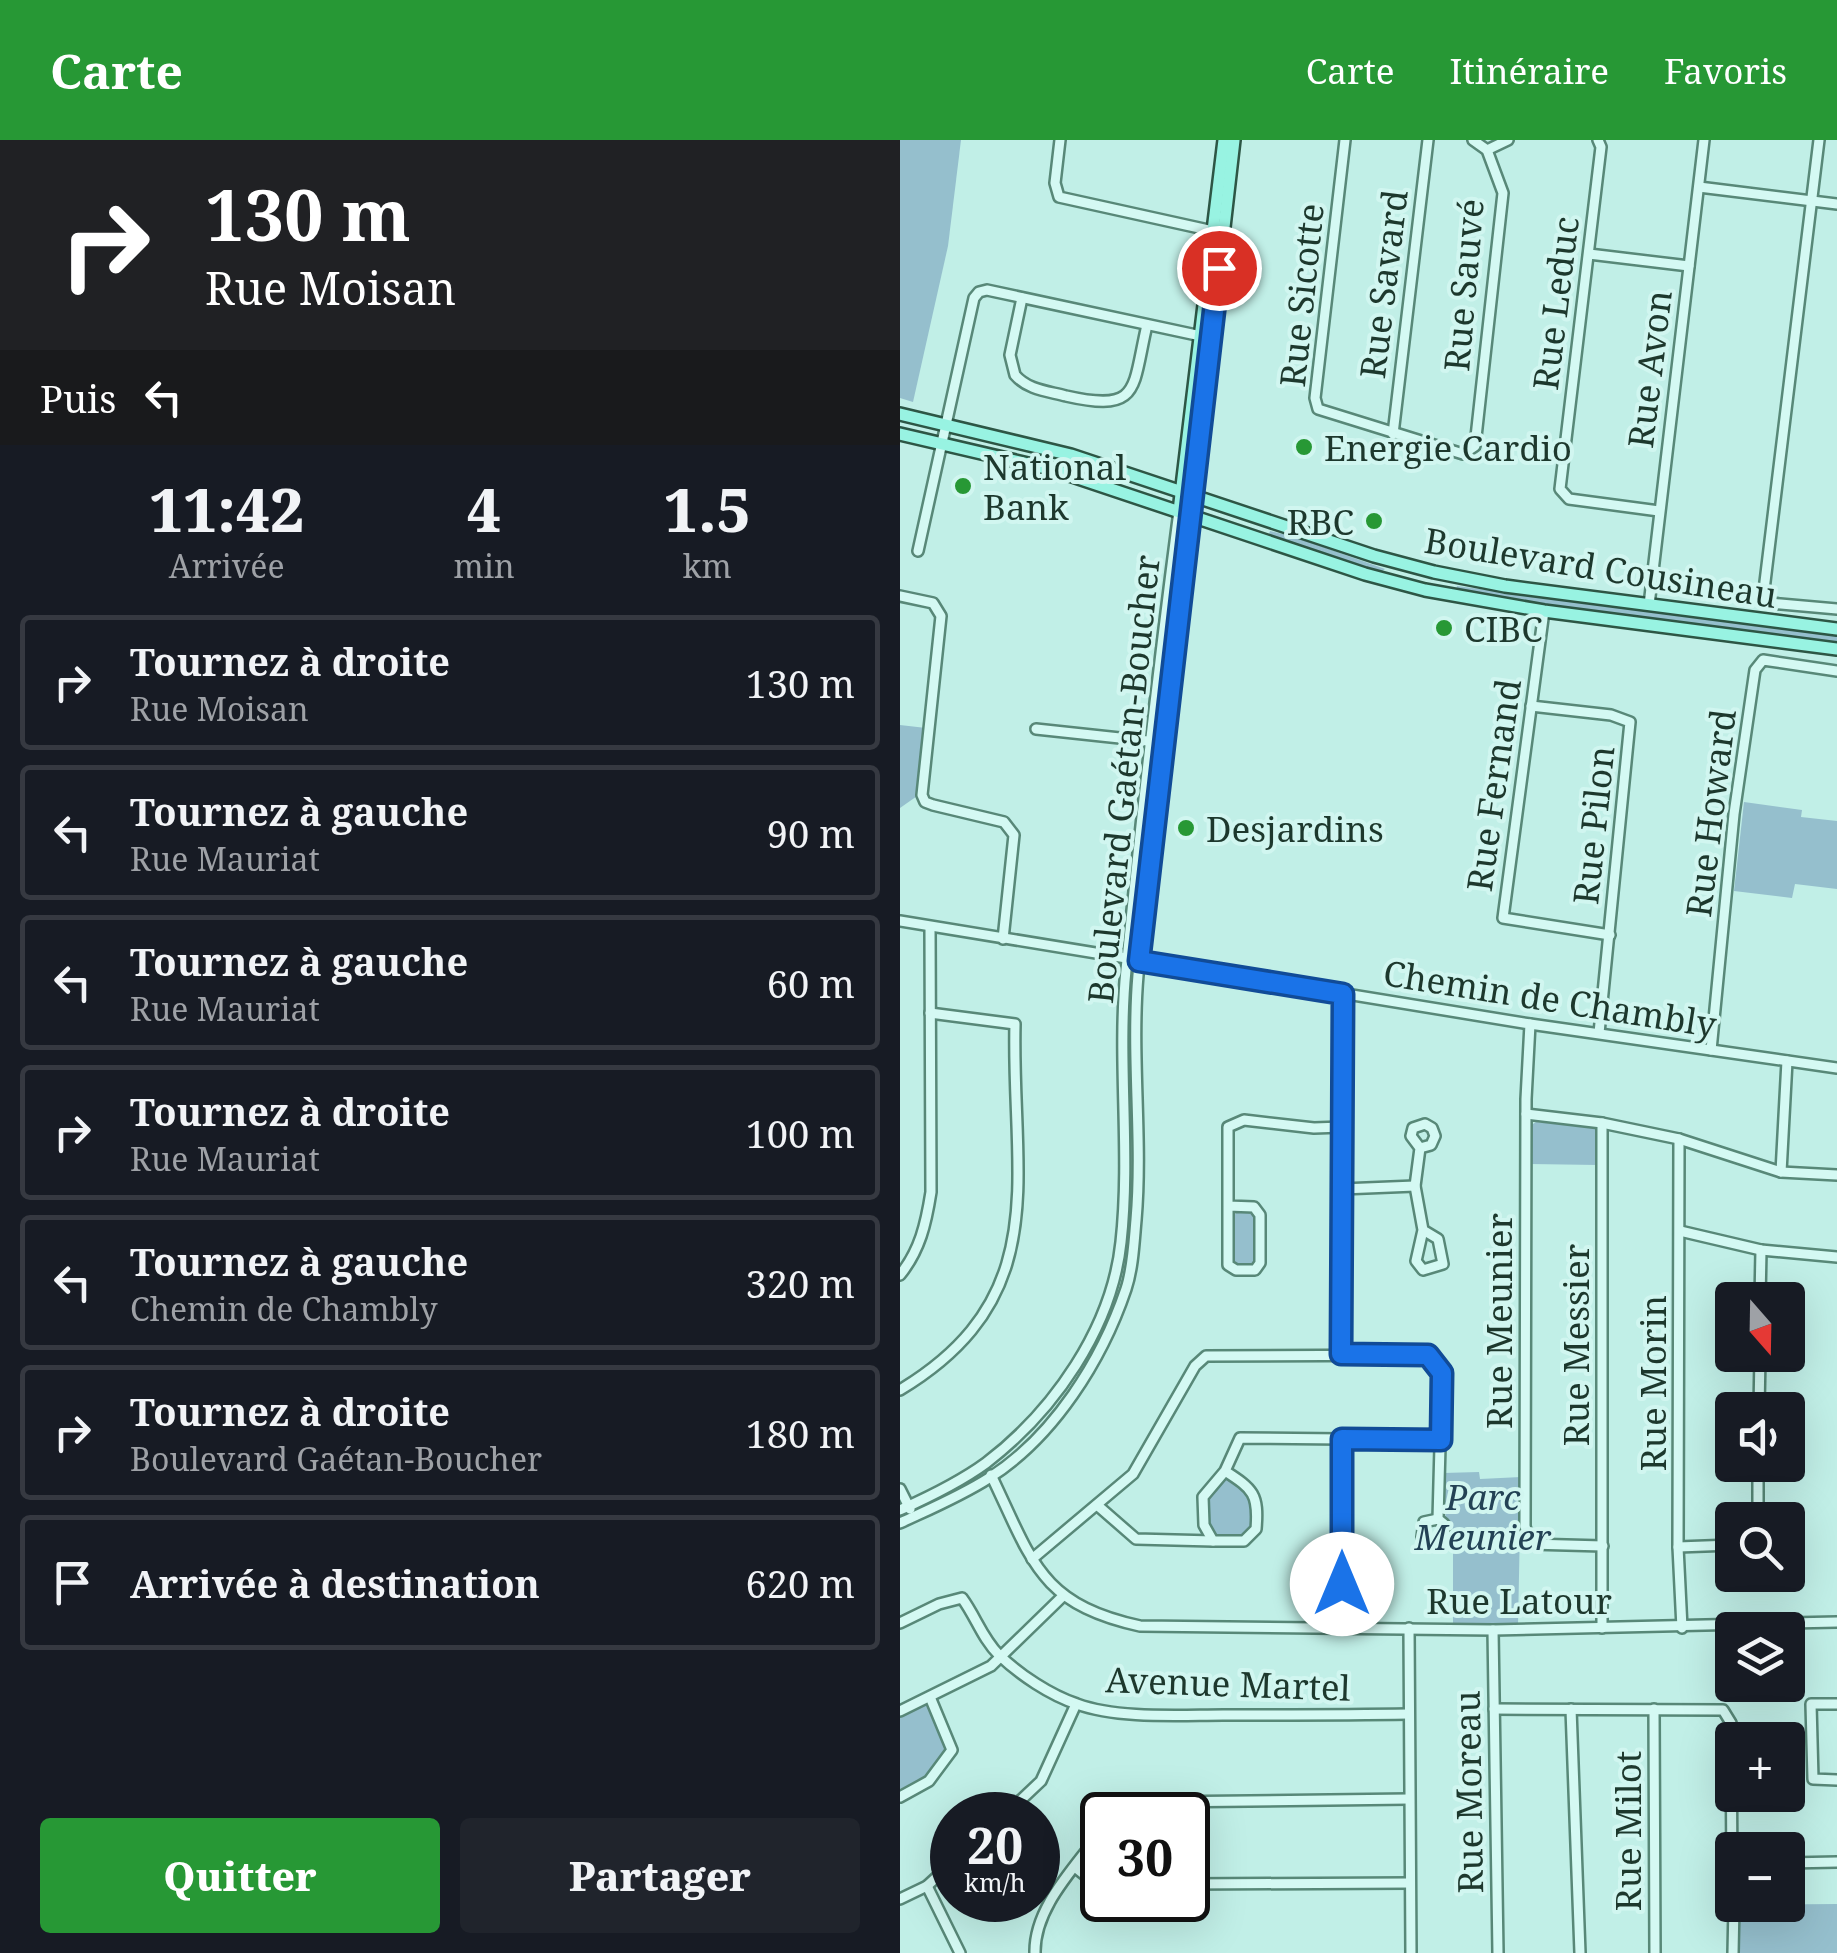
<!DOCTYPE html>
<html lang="fr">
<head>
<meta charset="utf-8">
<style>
	:root { --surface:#171b24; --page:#20242c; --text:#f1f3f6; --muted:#9ea1a6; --line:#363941; --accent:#279835 }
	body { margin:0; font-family:"Noto Serif",serif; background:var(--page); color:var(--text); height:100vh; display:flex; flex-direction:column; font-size:38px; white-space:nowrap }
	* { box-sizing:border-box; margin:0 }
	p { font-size:32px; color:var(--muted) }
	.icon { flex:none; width:55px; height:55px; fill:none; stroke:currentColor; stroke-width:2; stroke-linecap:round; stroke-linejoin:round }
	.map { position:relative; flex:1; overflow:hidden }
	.side { display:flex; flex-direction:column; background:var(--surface); width:900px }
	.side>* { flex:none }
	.top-card { background:#202124; color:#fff; overflow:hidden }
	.needle { width:65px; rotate:160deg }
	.tools { position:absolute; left:815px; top:1142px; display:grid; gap:20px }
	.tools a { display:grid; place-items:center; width:90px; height:90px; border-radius:10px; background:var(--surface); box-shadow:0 10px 40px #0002; font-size:50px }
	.speed { position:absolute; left:30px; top:1652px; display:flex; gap:20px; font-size:50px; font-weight:700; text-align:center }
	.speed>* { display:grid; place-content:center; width:130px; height:130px; border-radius:50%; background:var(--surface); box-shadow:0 10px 40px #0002; line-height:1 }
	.speed small { font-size:25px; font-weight:400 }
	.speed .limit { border:5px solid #111; border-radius:15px; background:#fff; color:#111 }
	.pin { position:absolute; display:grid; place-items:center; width:85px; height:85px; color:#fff; margin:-42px; border:5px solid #fff; border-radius:50%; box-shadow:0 2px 10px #0007 }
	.me { position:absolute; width:110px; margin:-55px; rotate:0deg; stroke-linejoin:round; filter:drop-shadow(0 0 8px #0008) }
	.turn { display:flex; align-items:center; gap:35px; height:210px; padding:0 40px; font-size:45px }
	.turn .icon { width:130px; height:130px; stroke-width:2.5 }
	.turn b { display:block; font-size:70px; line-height:85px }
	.then { display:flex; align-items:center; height:95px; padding:0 40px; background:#0003; gap:20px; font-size:38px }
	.eta { display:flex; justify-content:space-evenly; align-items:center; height:170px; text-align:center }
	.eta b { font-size:60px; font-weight:800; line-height:70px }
	.cta { display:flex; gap:20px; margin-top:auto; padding:20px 40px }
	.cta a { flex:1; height:115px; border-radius:10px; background:var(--accent); color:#fff; font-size:40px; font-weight:800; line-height:115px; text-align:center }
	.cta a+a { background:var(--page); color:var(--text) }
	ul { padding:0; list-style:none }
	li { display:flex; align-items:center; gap:30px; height:135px; margin:0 20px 15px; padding:0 20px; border:5px solid var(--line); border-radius:10px }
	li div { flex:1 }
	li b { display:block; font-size:38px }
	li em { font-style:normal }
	header { display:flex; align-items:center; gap:60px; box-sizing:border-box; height:140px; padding:0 50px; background:var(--accent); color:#fff }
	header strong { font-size:48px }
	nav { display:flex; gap:55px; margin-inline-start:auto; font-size:35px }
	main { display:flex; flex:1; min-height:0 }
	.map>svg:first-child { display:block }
	.green { fill:#95bfcd }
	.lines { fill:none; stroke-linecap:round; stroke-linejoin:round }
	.minor-casing { stroke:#588878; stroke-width:14 }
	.major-casing { stroke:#2d5645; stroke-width:16 }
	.minor { stroke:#d4f9f3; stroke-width:9 }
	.major { stroke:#98f3e2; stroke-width:11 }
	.route-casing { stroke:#114b97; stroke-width:25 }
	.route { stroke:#1a73e8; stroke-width:18 }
	.poi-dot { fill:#279835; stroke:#d1f6f0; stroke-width:4 }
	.labels { text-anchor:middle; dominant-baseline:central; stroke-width:8; stroke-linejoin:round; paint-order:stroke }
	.street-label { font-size:35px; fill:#1d382d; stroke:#d1f6f0 }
	.poi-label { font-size:35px; fill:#1d382d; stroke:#d1f6f0; text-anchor:start }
	.park-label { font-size:35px; font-style:italic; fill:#234255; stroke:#d1f6f0 }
</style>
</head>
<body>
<header>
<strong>Carte</strong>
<nav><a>Carte</a><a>Itinéraire</a><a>Favoris</a></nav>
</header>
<main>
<section class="side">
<div class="top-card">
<div class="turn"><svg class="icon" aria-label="right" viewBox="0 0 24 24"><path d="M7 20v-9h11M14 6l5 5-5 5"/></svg><div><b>130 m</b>Rue Moisan</div></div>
<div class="then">Puis<svg class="icon" aria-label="left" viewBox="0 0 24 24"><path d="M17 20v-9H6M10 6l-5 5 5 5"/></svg></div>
</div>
<div class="eta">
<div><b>11:42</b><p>Arrivée</p></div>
<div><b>4</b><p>min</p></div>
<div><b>1.5</b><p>km</p></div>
</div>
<ul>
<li><svg class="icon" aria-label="right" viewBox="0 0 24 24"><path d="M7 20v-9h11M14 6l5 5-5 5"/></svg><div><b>Tournez à droite</b><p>Rue Moisan</p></div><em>130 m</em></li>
<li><svg class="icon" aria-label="left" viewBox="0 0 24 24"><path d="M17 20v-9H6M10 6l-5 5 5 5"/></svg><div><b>Tournez à gauche</b><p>Rue Mauriat</p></div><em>90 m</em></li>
<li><svg class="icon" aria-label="left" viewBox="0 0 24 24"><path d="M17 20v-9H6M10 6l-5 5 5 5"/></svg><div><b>Tournez à gauche</b><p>Rue Mauriat</p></div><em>60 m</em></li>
<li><svg class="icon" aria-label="right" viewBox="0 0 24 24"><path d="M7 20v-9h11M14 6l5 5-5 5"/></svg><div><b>Tournez à droite</b><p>Rue Mauriat</p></div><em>100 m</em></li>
<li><svg class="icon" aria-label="left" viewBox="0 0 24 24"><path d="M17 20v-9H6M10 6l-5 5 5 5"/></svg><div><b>Tournez à gauche</b><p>Chemin de Chambly</p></div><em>320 m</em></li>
<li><svg class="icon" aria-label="right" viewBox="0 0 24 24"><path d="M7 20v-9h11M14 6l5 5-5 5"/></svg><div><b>Tournez à droite</b><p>Boulevard Gaétan-Boucher</p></div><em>180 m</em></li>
<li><svg class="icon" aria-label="arrive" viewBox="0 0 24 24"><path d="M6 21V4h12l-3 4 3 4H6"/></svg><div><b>Arrivée à destination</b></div><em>620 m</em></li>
</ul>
<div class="cta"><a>Quitter</a><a>Partager</a></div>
</section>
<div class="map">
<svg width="937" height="1813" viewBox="0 0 937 1813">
	<rect width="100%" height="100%" fill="#c1efe7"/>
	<g class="green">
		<polygon points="0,0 61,0 48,106 13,262 0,258"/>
		<polygon points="370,391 395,397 485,429 481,432 383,400 369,394"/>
		<polygon points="557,446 937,496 937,502 606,459 556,450"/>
		<polygon points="0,585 26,588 20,654 0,668"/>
		<polygon points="844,662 902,670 901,677 937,681 937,749 895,744 892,758 834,751"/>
		<polygon points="636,982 693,987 698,991 698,1025 630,1024 630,986"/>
		<polygon points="338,1071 350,1071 356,1078 357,1117 352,1125 338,1126 332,1119 331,1079"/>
		<polygon points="325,1331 351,1348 356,1389 344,1401 313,1401 304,1385 303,1357"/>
		<polygon points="579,1332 580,1339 621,1337 618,1485 553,1486 553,1399 547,1398 543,1333"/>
		<polygon points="30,1557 52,1610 29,1641 0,1657 0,1571"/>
		<polygon points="937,1764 937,1813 833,1813 834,1765"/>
	</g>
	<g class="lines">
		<defs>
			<g id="minor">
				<polyline points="160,0 155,43 159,57 313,91"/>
				<polyline points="445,0 415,258 418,269 563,314 575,306 603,53 587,10 573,0"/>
				<polyline points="698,0 701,7 660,349 669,359 759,371"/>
				<polyline points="919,0 864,450 870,463 937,469"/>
				<polyline points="587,10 608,0"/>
				<polyline points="799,47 937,64"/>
				<polyline points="689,114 789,126"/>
				<path d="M122,158L110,215L115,235C128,250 147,251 166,256C241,273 232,249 247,185"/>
				<polyline points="493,294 528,0"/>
				<polyline points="18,411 74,158 79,152 87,150 301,196"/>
				<polyline points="0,456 33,463 41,476 22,655 25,662 33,665 104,682 114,695 103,799"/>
				<polyline points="749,465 804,0"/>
				<polyline points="644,471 603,778 710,795"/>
				<polyline points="631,566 711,575 730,582 699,893"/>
				<polyline points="136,589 257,602"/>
				<polyline points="0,781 630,884 937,928"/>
				<polyline points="630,884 626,959 625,1386 630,1404 703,1406"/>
				<polyline points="811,910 834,674 855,530 863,520 937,531"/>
				<polyline points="626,974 702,983 779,999 881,1032 937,1035"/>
				<polyline points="779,999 778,1407 782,1488"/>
				<polyline points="520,1008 531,1005 535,996 532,988 525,984 513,988 511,996 520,1008 515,1046 523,1090 516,1121 523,1130 543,1124 538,1099 523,1090"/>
				<polyline points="881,1032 887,921"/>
				<polyline points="442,1049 515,1046"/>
				<polyline points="328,1066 354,1067 360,1075 360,1123 355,1130 336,1130 328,1125 328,987 344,980 414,988 442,987"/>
				<polyline points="780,1091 861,1110 937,1117"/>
				<path d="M0,1135C20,1110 26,1084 31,1052L30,787"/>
				<polyline points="860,1160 861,1110"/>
				<polyline points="441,1214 443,854"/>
				<path d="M0,1250C156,1156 111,1035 115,884L30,873"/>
				<polyline points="859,1270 860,1215"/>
				<polyline points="442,1299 442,1487"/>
				<path d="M325,1331C353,1349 359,1354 356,1389L344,1401H313L304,1385L303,1357L325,1331L340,1298L541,1300"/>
				<path d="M91,1335C132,1420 139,1464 240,1486L593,1490L937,1482"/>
				<polyline points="0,1349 10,1369"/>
				<polyline points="197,1365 236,1399 313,1401"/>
				<path d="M0,1370C29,1357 60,1342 86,1323C154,1271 212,1188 221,1102C231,1012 217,920 226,830C241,677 259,523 279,371"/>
				<polyline points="858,1380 858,1325"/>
				<path d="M0,1383C30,1369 61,1356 89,1338C154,1297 202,1220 226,1149C233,1128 234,1102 236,1080C243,999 231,917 238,835L291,375"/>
				<polyline points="778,1407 832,1405"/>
				<polyline points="132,1419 233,1334 295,1226 306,1216 528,1215 542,1233 538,1379 544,1384 545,1395 542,1400 530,1403 522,1397 524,1382 538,1379"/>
				<path d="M0,1483L39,1464L62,1458C76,1477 82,1498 99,1515C120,1535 150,1555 177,1564C218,1579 279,1575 323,1575C385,1575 446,1575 508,1574"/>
				<polyline points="509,1488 511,1813"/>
				<polyline points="702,1488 702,983"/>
				<polyline points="593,1490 598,1813"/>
				<polyline points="937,1564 911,1564 913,1639 937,1640"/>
				<polyline points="594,1569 823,1570 831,1583 832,1737"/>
				<polyline points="671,1569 680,1813"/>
				<polyline points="754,1569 755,1813"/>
				<polyline points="0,1571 91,1526 163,1456"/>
				<polyline points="0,1657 29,1641 52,1610 30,1557"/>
				<polyline points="105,1675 141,1641 176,1564"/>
				<polyline points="214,1675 225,1664 259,1662 509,1659"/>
				<polyline points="888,1723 937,1722"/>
				<polyline points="176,1728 196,1744 202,1744"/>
				<polyline points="288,1744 510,1743"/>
				<polyline points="27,1746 60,1813"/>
				<polyline points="0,1759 27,1746 52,1723"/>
				<path d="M135,1813C134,1766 177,1726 202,1690"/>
				<polyline points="833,1813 834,1765"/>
			</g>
			<g id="major">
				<polyline points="0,274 171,315 474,416 534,432 605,446 937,489"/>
				<polyline points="0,294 154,330 465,434 525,450 644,471 937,509"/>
				<polyline points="279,371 324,0"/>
				<polyline points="291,375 334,0"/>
			</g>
		</defs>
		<use href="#minor" class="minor-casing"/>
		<use href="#major" class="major-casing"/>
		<use href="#minor" class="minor"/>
		<use href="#major" class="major"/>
	</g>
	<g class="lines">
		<defs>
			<polyline id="route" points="319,128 239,821 443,854 441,1214 528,1215 542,1233 541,1300 442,1299 442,1444"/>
		</defs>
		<use href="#route" class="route-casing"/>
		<use href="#route" class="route"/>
	</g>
	<g class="poi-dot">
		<circle cx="404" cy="307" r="10"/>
		<circle cx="63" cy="346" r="10"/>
		<circle cx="474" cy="381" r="10"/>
		<circle cx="544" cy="488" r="10"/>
		<circle cx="286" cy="688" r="10"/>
	</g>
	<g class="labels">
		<g class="street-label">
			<text transform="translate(483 144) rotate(-83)">Rue Savard</text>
			<text transform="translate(563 145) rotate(-85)">Rue Sauvé</text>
			<text transform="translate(401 155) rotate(-84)">Rue Sicotte</text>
			<text transform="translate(655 163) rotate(-83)">Rue Leduc</text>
			<text transform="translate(749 229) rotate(-83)">Rue Avon</text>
			<text transform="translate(701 427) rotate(9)">Boulevard Cousineau</text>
			<text transform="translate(223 639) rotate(-84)">Boulevard Gaétan-Boucher</text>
			<text transform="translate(593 645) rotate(-82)">Rue Fernand</text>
			<text transform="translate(810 673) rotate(-83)">Rue Howard</text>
			<text transform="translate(693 685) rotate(-84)">Rue Pilon</text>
			<text transform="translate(650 858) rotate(9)">Chemin de Chambly</text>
			<text transform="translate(598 1181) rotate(-90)">Rue Meunier</text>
			<text transform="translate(675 1205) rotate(-90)">Rue Messier</text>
			<text transform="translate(752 1243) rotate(-90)">Rue Morin</text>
			<text x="619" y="1460">Rue Latour</text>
			<text transform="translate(328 1543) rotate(2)">Avenue Martel</text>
			<text transform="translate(568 1652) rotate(-91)">Rue Moreau</text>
			<text transform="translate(727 1691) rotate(-90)">Rue Milot</text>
		</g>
		<g class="poi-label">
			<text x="424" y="307">Energie Cardio</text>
			<text x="83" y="326">National<tspan x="83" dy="40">Bank</tspan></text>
			<text x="454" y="381" text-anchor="end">RBC</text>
			<text x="564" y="488">CIBC</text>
			<text x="306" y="688">Desjardins</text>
		</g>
		<g class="park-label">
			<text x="583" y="1356">Parc<tspan x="583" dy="40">Meunier</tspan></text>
		</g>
	</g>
</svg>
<div class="tools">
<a><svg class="needle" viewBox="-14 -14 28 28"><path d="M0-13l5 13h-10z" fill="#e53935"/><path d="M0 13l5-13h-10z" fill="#9ea1a6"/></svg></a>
<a><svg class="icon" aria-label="sound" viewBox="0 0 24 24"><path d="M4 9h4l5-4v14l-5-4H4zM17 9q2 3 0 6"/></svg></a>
<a><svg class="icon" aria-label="search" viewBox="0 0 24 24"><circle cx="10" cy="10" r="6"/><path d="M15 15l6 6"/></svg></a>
<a><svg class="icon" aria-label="layers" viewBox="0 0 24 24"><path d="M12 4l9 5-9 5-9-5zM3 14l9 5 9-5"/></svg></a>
<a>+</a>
<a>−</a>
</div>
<div class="speed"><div>20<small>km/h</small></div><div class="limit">30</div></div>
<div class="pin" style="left:319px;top:128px;background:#d93025"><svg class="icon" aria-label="arrive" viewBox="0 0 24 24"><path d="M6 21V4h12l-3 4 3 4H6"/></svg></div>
<svg class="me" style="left:442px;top:1444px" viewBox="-20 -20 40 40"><circle r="19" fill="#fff"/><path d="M0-13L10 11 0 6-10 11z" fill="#1a73e8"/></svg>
</div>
</main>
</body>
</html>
